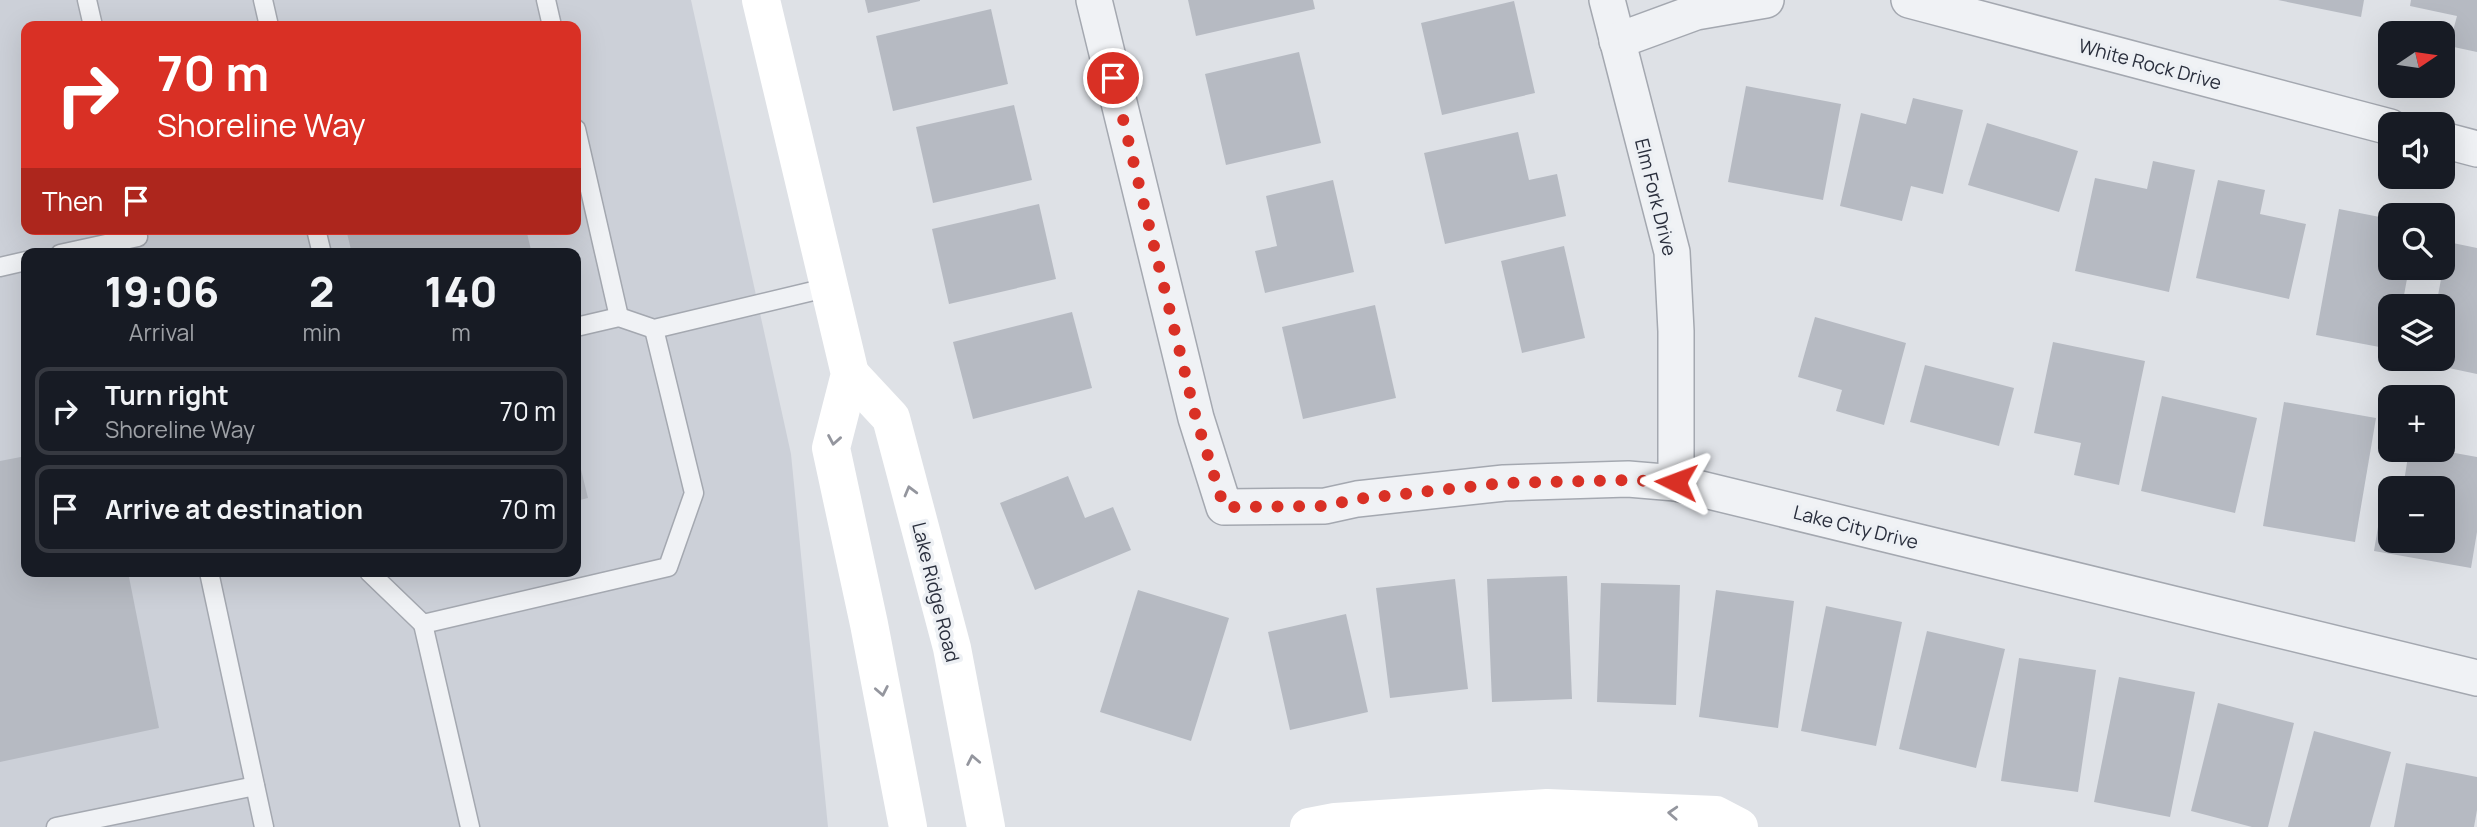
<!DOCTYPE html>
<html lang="en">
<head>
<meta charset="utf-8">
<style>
	:root { --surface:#171b24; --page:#242831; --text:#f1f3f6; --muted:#9ea1a6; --line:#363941 }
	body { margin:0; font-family:Manrope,sans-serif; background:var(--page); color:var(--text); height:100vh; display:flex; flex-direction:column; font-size:26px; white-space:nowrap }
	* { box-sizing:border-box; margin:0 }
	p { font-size:23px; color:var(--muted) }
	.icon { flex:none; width:38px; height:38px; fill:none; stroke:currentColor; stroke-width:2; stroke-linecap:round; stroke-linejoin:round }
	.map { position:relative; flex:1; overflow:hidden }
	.details { position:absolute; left:21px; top:248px; width:560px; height:329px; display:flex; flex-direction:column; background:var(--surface); border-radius:14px; box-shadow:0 7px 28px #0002 }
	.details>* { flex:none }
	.hud { position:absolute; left:21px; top:21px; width:560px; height:214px; border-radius:14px; box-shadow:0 7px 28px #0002; background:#d93025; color:#fff; overflow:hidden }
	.needle { width:46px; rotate:77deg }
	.buttons { position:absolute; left:2378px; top:21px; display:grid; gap:14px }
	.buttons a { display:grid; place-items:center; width:77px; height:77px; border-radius:14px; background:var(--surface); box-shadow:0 7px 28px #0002; font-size:35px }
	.pin { position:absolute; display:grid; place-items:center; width:60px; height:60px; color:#fff; margin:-30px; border:4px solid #fff; border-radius:50%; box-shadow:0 2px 7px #0007 }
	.me { position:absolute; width:77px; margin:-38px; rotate:273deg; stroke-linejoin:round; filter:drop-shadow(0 0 5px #0008) }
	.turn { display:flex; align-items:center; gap:24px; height:147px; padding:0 21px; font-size:32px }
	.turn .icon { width:91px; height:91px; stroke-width:2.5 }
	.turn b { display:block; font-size:49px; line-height:60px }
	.then { display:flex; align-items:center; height:66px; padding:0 21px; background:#0003; gap:14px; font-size:26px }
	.eta { display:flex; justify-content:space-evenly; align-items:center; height:119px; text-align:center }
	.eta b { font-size:42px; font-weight:800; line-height:49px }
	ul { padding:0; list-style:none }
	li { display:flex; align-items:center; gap:21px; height:88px; margin:0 14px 10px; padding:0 7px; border:4px solid var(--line); border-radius:14px }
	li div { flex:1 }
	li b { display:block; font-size:26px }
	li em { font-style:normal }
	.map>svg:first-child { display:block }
	.built { fill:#ccd0d8; fill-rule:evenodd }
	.building { fill:#b6bac2 }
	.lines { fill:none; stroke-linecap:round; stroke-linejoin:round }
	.lane-casing { stroke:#a4a8b0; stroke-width:21 }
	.street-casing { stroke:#a4a8b0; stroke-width:38 }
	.lane { stroke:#f0f2f5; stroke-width:18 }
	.street { stroke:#f0f2f5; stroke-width:35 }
	.secondary { stroke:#fff; stroke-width:38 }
	.oneway { stroke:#94969e }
	.route { stroke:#d93025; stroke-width:12; stroke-dasharray:0 21.6 }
	.labels { text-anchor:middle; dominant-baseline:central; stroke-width:7; stroke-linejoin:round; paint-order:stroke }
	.street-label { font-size:19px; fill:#292e3c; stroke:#edf0f4 }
</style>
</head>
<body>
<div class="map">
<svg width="2477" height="827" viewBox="0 0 2477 827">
	<rect width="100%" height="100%" fill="#dee1e6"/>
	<path class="built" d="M0,0H691L791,454L828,827H0ZM26,26H576V229H26ZM26,254H576V572H26Z"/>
	<g class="building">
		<polygon points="865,0 920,0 920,1 868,13"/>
		<polygon points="1188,0 1313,0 1315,9 1196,36"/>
		<polygon points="2278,0 2364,0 2361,17"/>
		<polygon points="2411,0 2477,0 2477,52 2449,46 2457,16 2410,6"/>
		<polygon points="1514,1 1535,93 1442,115 1421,23"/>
		<polygon points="991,9 1008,84 893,111 876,36"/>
		<polygon points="1299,52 1321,143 1226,165 1205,74"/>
		<polygon points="1746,86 1841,104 1823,200 1728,182"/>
		<polygon points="1913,98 1963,110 1943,194 1911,186 1902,221 1840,206 1861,113 1906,124"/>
		<polygon points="1014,105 1032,180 933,203 916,127"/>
		<polygon points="1987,123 2078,151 2059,212 1968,185"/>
		<polygon points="1518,132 1529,180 1557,174 1566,216 1445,244 1424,153"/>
		<polygon points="2153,161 2195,170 2169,292 2075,271 2095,178 2147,189"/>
		<polygon points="1333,180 1354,272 1265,293 1255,251 1277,246 1266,196"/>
		<polygon points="2218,180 2265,190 2260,214 2306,224 2289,299 2196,278"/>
		<polygon points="1039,204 1056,279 949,304 932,229"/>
		<polygon points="2339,209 2390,219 2390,268 2409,268 2402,306 2390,306 2390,349 2316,335"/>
		<polygon points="346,229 526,229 532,254 352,254"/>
		<polygon points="2448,242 2477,248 2477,374 2425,363 2426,359 2443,359 2443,306 2436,306"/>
		<polygon points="1564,246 1585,338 1522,353 1501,261"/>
		<polygon points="1375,305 1396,398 1303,419 1282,327"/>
		<polygon points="1072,312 1092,388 973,419 953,342"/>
		<polygon points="1815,317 1906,343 1884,425 1836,411 1842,390 1798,377"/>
		<polygon points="2053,342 2145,361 2119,485 2074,475 2081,443 2034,433"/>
		<polygon points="1925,365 2014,388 1999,446 1910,422"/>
		<polygon points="2162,396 2257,418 2235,513 2141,491"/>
		<polygon points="2284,402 2376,418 2355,542 2263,526"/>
		<polygon points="576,449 588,498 576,501"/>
		<polygon points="2409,450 2438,450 2477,457 2477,532 2471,568 2374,551 2384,491 2390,492 2390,541 2443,541 2443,488 2403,488"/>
		<polygon points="26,456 26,572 128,572 159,728 0,762 0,461"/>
		<polygon points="1068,476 1085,518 1113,507 1131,550 1035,590 1000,503"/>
		<polygon points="1567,576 1572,699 1492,702 1487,579"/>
		<polygon points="1455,579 1468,689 1390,698 1376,588"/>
		<polygon points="1601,583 1680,585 1676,705 1597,702"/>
		<polygon points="1138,590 1229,618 1191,741 1100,712"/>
		<polygon points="1716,590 1794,601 1778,728 1699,717"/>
		<polygon points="1826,606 1902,622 1876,746 1801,731"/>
		<polygon points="1346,614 1368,712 1290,730 1268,632"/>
		<polygon points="1927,631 2005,649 1976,768 1899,749"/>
		<polygon points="2019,658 2096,670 2078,792 2001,781"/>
		<polygon points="2119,677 2195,692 2170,817 2094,802"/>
		<polygon points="2218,703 2294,723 2268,827 2252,827 2191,811"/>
		<polygon points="2314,731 2391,752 2370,827 2288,827"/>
		<polygon points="2406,763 2477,777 2477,810 2474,827 2394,827"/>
	</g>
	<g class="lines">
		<defs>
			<g id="lane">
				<polyline points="87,0 93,26"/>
				<polyline points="263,0 269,26"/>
				<polyline points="546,0 552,26"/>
				<polyline points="576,129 619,317"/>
				<polyline points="316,229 322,254"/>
				<polyline points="60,254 138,237"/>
				<polyline points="0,267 26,261"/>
				<polyline points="576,327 619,317 654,329 830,287"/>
				<polyline points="209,572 264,827"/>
				<polyline points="369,572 423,624 668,567 694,493 654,329"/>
				<polyline points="423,624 470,827"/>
				<polyline points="56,827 255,786"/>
			</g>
			<g id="street">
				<polyline points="1094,0 1196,418 1224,507 1325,506 1357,499 1504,483 1628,479 1676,483 2477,678"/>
				<polyline points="1607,0 1672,252 1676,331 1676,483"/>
				<polyline points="1909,0 2390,127"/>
				<polyline points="1617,41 1696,12 1766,0"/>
				<polyline points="2443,140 2477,149"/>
			</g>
		</defs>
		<use href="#lane" class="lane-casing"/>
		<use href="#street" class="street-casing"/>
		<use href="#lane" class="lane"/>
		<use href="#street" class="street"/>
		<g class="secondary">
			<polyline points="761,0 850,374 831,448 869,624 908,827"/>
			<polyline points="850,374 891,418 952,648 986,827"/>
			<polyline points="1309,827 1335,822 1547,808 1716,815 1739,827"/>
		</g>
	</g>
	<defs><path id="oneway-chevron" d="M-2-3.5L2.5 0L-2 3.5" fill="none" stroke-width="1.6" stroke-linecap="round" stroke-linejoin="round" transform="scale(1.75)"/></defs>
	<g class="oneway">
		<use href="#oneway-chevron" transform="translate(834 440) rotate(100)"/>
		<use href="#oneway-chevron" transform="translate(910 491) rotate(-105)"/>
		<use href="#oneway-chevron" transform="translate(882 691) rotate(79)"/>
		<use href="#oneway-chevron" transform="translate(973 760) rotate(-101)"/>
		<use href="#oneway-chevron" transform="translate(1673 813) rotate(-177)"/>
	</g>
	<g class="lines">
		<polyline class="route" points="1113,78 1196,418 1224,507 1325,506 1357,499 1504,483 1628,480 1676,482"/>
	</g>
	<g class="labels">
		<g class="street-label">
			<text transform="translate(2150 64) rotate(15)">White Rock Drive</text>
			<text transform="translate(1656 197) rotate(76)">Elm Fork Drive</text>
			<text transform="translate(1856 527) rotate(14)">Lake City Drive</text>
			<text transform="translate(936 592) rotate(76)">Lake Ridge Road</text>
		</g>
	</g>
</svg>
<div class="buttons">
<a><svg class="needle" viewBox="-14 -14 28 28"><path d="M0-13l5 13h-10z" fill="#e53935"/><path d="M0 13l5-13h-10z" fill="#9ea1a6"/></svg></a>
<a><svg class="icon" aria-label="sound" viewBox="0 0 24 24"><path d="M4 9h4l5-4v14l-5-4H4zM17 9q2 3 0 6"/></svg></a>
<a><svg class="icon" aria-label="search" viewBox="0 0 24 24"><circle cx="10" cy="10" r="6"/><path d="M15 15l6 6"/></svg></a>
<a><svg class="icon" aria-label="layers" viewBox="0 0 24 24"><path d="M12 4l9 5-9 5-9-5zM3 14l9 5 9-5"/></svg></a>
<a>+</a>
<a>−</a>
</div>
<div class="pin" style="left:1113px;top:78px;background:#d93025"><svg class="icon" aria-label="arrive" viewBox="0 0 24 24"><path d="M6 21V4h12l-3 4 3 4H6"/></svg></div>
<svg class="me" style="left:1676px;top:482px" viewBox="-20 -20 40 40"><path d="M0-17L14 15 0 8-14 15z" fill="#d93025" stroke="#fff" stroke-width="4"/></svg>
<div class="hud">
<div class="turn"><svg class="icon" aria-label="right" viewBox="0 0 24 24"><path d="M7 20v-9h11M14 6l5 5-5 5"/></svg><div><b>70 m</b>Shoreline Way</div></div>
<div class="then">Then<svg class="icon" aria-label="arrive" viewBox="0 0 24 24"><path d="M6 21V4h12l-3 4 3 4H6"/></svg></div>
</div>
<section class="details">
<div class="eta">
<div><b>19:06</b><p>Arrival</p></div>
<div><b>2</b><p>min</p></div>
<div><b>140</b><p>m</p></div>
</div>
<ul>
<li><svg class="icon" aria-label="right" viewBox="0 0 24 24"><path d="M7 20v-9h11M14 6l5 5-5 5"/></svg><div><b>Turn right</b><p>Shoreline Way</p></div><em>70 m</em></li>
<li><svg class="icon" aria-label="arrive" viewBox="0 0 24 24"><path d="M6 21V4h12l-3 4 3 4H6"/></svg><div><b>Arrive at destination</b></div><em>70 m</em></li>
</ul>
</section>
</div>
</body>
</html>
